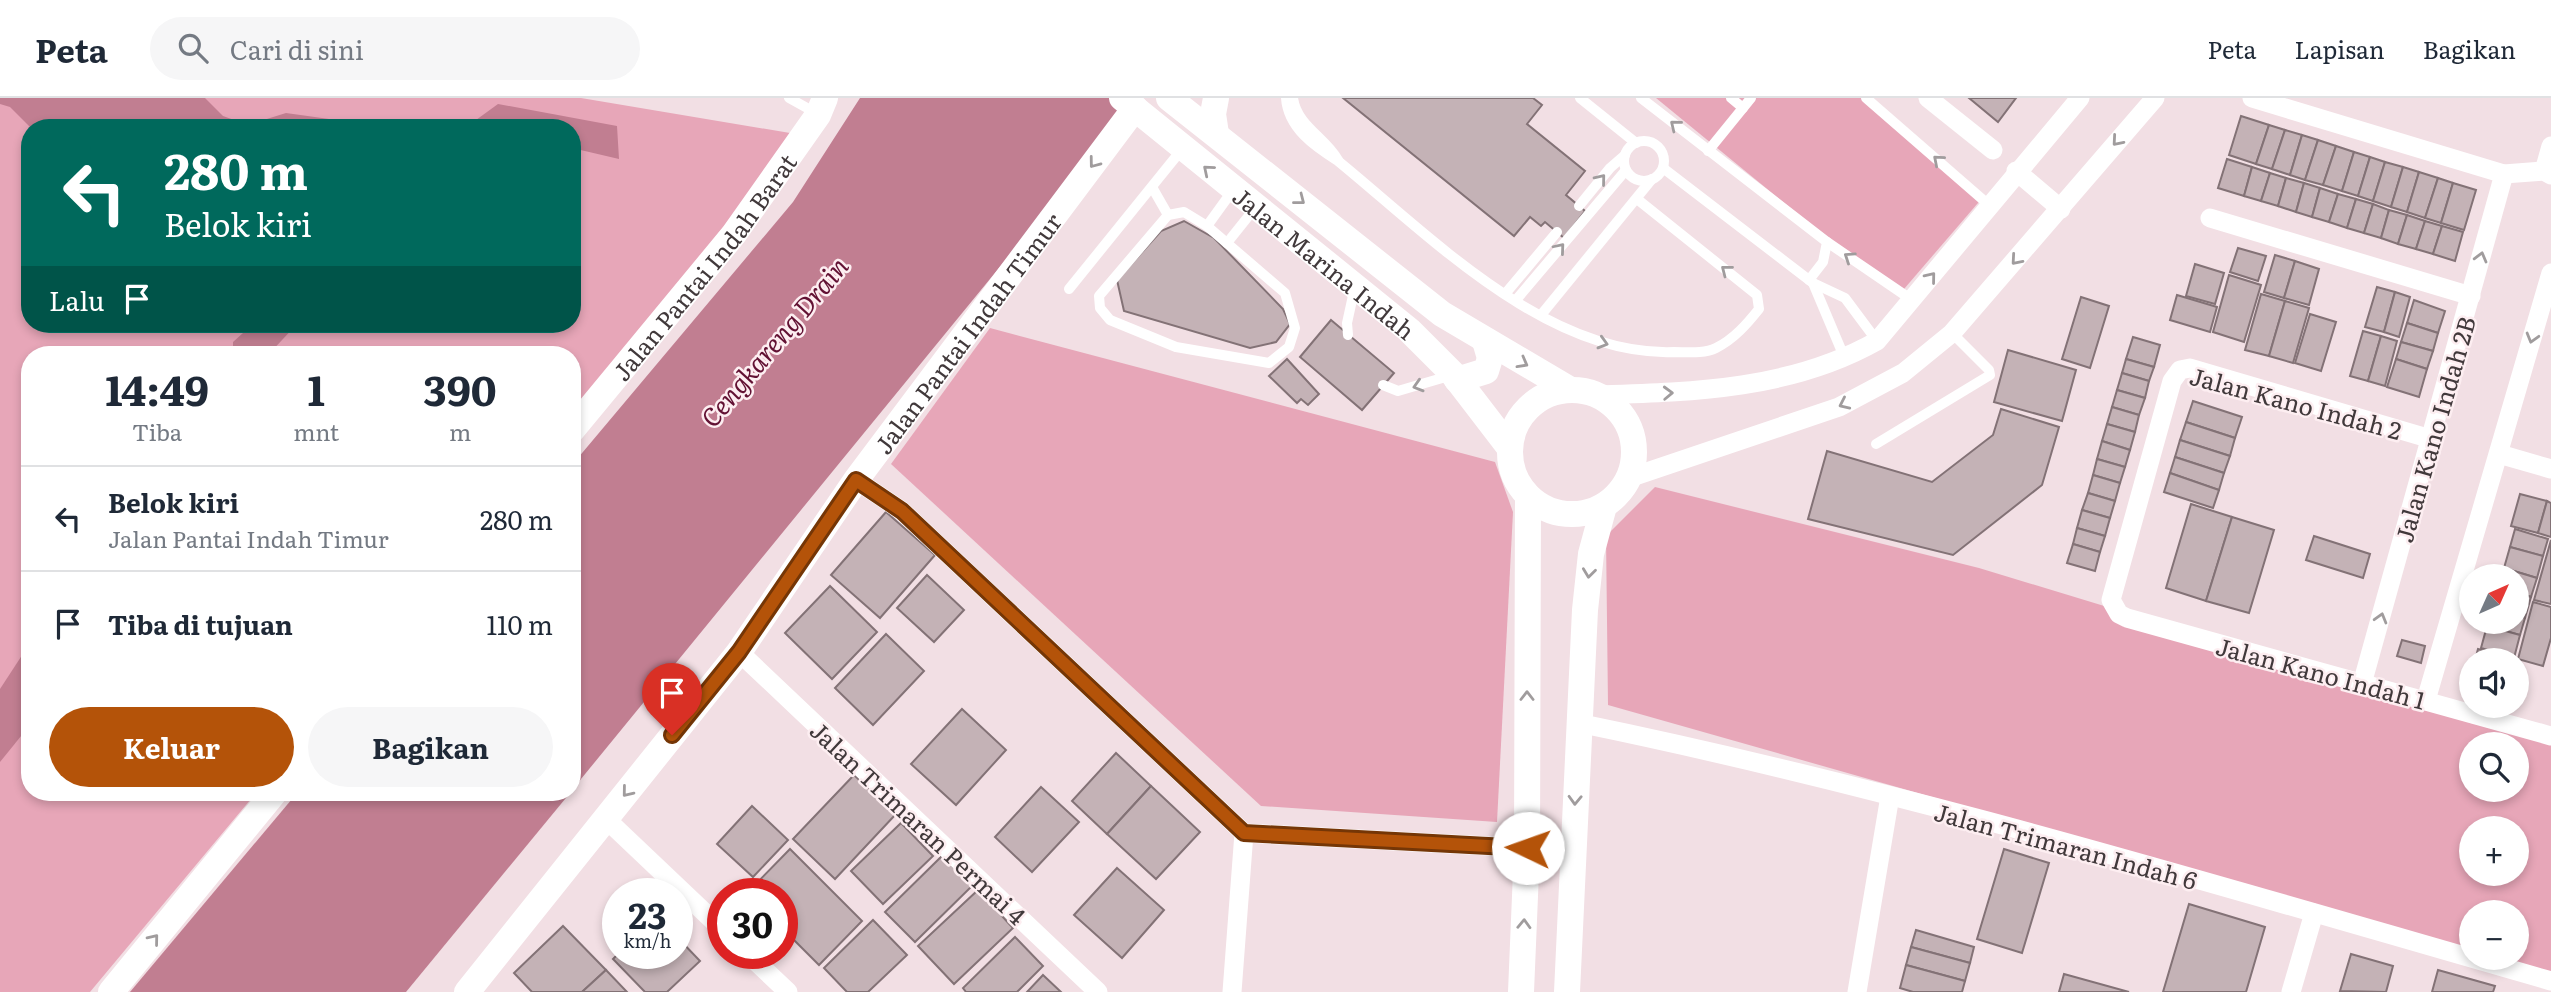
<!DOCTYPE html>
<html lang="id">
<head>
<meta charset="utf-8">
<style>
	:root { --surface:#fff; --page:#f6f6f7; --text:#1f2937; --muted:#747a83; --line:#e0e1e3; --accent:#b45309 }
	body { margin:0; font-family:Literata,serif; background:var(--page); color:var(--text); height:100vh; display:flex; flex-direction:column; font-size:26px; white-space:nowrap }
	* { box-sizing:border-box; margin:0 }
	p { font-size:23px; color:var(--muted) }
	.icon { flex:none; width:38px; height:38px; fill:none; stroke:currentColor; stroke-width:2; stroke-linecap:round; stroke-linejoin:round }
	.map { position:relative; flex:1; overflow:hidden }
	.drawer { position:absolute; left:21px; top:248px; width:560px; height:455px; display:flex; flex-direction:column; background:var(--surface); border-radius:28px; box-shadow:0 4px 10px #0003 }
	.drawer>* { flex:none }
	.banner { position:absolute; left:21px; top:21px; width:560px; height:214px; border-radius:28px; box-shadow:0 4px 10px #0003; background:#00695c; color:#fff; overflow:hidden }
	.needle { width:46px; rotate:45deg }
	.tools { position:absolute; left:2459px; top:466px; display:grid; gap:14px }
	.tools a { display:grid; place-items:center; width:70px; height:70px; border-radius:50%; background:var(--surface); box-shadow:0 4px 10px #0003; font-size:35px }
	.speed { position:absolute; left:602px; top:780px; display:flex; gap:14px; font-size:35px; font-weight:700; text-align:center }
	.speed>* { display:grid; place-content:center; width:91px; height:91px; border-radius:50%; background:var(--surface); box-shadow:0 4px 10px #0003; line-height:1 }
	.speed small { font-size:18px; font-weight:400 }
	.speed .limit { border:10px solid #d22; background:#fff; color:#111 }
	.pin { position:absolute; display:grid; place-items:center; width:60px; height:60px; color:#fff; margin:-72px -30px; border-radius:50% 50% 50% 0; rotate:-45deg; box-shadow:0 0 7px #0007 }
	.pin .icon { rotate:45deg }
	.me { position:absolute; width:77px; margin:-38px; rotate:273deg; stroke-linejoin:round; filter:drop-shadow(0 0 5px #0008) }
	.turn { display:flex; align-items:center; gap:24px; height:147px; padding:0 28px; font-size:32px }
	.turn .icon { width:91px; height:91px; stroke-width:2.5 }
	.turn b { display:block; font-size:49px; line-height:60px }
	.then { display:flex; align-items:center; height:66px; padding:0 28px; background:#0003; gap:14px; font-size:26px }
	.eta { display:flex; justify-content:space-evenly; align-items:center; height:119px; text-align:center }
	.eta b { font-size:42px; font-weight:700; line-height:49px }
	.primary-button { display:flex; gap:14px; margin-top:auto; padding:14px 28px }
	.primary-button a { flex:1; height:80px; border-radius:42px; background:var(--accent); color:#fff; font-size:28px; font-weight:700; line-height:80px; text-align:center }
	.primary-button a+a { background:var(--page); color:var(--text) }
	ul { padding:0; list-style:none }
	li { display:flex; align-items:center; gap:21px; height:105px; padding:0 28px; border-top:2px solid var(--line) }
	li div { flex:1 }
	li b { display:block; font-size:26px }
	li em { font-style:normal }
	header { display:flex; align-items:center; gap:42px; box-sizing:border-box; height:98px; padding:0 35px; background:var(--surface); border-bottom:2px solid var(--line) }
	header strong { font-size:33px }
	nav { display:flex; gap:38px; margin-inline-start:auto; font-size:24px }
	.search { width:490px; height:63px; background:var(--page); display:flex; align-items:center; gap:18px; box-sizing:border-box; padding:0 24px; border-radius:38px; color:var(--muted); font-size:26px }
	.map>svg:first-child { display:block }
	.green { fill:#e7a6b8; fill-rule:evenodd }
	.water { fill:#c17e91 }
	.building { fill:#c4b2b6; stroke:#837276; stroke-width:2 }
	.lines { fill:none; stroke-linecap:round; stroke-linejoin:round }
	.lane { stroke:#fff; stroke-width:10 }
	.street { stroke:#fff; stroke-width:19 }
	.secondary { stroke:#fff; stroke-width:26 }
	.oneway { stroke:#a09c9d }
	.route-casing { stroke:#753606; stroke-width:18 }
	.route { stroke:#b45309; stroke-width:12 }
	.labels { text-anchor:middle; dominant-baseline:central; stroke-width:5; stroke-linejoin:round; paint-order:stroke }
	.street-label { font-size:24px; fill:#41393b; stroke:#fdeef1 }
	.water-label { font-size:26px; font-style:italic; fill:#621133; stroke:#fdeef1 }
</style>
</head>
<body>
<header>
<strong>Peta</strong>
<div class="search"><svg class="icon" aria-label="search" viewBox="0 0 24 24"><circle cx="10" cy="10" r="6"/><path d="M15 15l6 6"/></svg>Cari di sini</div>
<nav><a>Peta</a><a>Lapisan</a><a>Bagikan</a></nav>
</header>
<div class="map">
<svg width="2551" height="894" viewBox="0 0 2551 894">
	<rect width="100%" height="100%" fill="#f2dfe4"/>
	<g class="green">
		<path d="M0,0H581L796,36L667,201L572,315V257H30V695H256L90,894H0ZM30,30H572V226H30Z"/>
		<polygon points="1656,0 1864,0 1984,98 1898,198"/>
		<polygon points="990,230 1495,364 1513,414 1497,724 1261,708 891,366"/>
		<path d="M1655,389L1979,470L2551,644V875L2496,859H2516V814H2471V852L1608,607L1606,438ZM2471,646H2516V691H2471ZM2471,730H2516V775H2471Z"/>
	</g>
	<g class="water">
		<polygon points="0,0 205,0 223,18 248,27 286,15 329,21 340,30 31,30 10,9 0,6"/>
		<polygon points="860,0 1138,0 572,692 572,367 793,104"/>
		<polygon points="498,6 617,28 619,61 572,50 572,30 465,30"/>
		<polygon points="253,226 297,226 268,257 233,257 233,244"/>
		<polygon points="30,545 30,627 0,664 0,591"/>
		<polygon points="297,695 570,695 406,894 130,894"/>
	</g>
	<g class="building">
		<polygon points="1343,0 1533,0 1542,7 1527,26 1585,73 1566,97 1585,113 1564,140 1545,124 1541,128 1530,119 1514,138"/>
		<polygon points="1969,0 2016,0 1998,24"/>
		<polygon points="2241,18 2269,27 2256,66 2229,57"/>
		<polygon points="2269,27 2285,32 2272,71 2256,66"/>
		<polygon points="2285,32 2302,37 2290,77 2272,71"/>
		<polygon points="2302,37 2318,42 2305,82 2290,77"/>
		<polygon points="2318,42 2336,48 2323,87 2305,82"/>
		<polygon points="2336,48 2354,54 2342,93 2323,87"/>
		<polygon points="2354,54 2370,59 2358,98 2342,93"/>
		<polygon points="2370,59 2385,64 2373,103 2358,98"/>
		<polygon points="2227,61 2252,69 2244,98 2218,90"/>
		<polygon points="2385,64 2403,69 2391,109 2373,103"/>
		<polygon points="2252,69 2270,75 2261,103 2244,98"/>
		<polygon points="2403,69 2419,74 2407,114 2391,109"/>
		<polygon points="2419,74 2438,80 2425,120 2407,114"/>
		<polygon points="2270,75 2286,80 2278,108 2261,103"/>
		<polygon points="2286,80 2304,85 2296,114 2278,108"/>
		<polygon points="2438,80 2453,85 2441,125 2425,120"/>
		<polygon points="2304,85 2320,90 2312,119 2296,114"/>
		<polygon points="2453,85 2476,92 2464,132 2441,125"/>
		<polygon points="2320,90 2338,96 2329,124 2312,119"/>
		<polygon points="2338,96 2356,101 2347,130 2329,124"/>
		<polygon points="2356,101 2373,106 2364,135 2347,130"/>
		<polygon points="2373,106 2389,112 2381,140 2364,135"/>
		<polygon points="2389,112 2407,117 2398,146 2381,140"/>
		<polygon points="2407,117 2425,123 2416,151 2398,146"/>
		<polygon points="1184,123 1214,140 1283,211 1290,226 1276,244 1250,250 1124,213 1117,182 1161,133"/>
		<polygon points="2425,123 2442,128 2433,156 2416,151"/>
		<polygon points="2442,128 2463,134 2455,163 2433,156"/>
		<polygon points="2238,150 2266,158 2258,183 2230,174"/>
		<polygon points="2275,157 2295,163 2284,200 2264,194"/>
		<polygon points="2295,163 2319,171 2309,207 2284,200"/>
		<polygon points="2195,166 2224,175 2215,206 2186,198"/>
		<polygon points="2229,177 2261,187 2244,244 2213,234"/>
		<polygon points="2377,189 2395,194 2384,234 2365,229"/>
		<polygon points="2395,194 2410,199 2399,239 2384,234"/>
		<polygon points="2261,196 2285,203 2269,258 2245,252"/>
		<polygon points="2177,197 2217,209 2210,234 2170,222"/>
		<polygon points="2081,199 2109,208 2090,270 2062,261"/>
		<polygon points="2414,202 2445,213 2438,235 2407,225"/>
		<polygon points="2285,203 2309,210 2293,265 2269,258"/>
		<polygon points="2310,216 2336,224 2321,273 2295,265"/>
		<polygon points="1331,222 1394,275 1362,312 1300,259"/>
		<polygon points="2407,225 2438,235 2433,253 2401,244"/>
		<polygon points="2363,233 2381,238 2368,283 2350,278"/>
		<polygon points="2381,238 2397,243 2385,288 2368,283"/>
		<polygon points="2133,239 2160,247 2154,269 2126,261"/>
		<polygon points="2401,244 2433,253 2427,271 2396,261"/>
		<polygon points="2008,252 2076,272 2062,323 1994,304"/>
		<polygon points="1287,261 1319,296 1308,307 1301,301 1297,305 1269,278"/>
		<polygon points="2126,261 2154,269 2149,283 2122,275"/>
		<polygon points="2396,261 2427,271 2419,299 2387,289"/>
		<polygon points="2122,275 2149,283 2145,300 2117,292"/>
		<polygon points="2117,292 2145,300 2139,317 2112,309"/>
		<polygon points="2193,303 2242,319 2235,340 2186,324"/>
		<polygon points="2112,309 2139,317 2135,334 2107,326"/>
		<polygon points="2001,311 2059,329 2042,387 1953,457 1808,421 1827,353 1932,384 1993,337"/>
		<polygon points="2186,324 2235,340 2230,358 2180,342"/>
		<polygon points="2107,326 2135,334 2130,352 2102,343"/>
		<polygon points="2180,342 2230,358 2224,375 2175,359"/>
		<polygon points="2102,343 2130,352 2125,369 2097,361"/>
		<polygon points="2175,359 2224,375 2219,392 2170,375"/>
		<polygon points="2097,361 2125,369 2120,385 2093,377"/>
		<polygon points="2170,375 2219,392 2213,410 2164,394"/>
		<polygon points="2093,377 2120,385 2115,403 2088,395"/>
		<polygon points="2088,395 2115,403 2110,420 2082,412"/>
		<polygon points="2520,396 2547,403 2538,435 2511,428"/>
		<polygon points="2547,403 2551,405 2551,439 2538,435"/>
		<polygon points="2191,406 2232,419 2206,503 2166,490"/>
		<polygon points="2082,412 2110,420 2105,438 2077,430"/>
		<polygon points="886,414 935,457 880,520 831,477"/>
		<polygon points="2232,419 2274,432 2249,515 2206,503"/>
		<polygon points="2077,430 2105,438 2100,454 2073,446"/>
		<polygon points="2515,431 2548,441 2543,458 2510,449"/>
		<polygon points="2314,438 2370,456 2363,480 2306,462"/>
		<polygon points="2551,442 2551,506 2534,502"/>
		<polygon points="2073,446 2100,454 2095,473 2067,465"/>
		<polygon points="2510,449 2543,458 2537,480 2504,470"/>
		<polygon points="2504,470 2537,480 2531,499 2516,494 2516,478 2502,478"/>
		<polygon points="927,477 964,512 934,544 897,510"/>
		<polygon points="830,488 877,534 832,581 785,535"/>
		<polygon points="2516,494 2531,499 2525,520 2516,517"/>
		<polygon points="2533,504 2551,509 2551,540 2543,568 2518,561"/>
		<polygon points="2516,517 2525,520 2520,537 2487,528 2489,523 2516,523"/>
		<polygon points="2487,528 2520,537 2514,560 2481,550"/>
		<polygon points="886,536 924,573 873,627 835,590"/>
		<polygon points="2402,542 2425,548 2421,565 2397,558"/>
		<polygon points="2478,551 2498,557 2497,562 2475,562"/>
		<polygon points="962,611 1006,652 956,707 911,666"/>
		<polygon points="1116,655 1151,688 1107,736 1072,703"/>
		<polygon points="854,677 896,716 835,781 793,741"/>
		<polygon points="1151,688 1200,734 1156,781 1107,736"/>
		<polygon points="1041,689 1079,724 1032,774 995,739"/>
		<polygon points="752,708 788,742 753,779 717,746"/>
		<polygon points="901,725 933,758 883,806 851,773"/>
		<polygon points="790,751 862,823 819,867 782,830 782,796 747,795"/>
		<polygon points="2004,751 2049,765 2022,855 1977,841"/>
		<polygon points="945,755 975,785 915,844 885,814"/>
		<polygon points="1117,770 1164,812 1122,860 1074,817"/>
		<polygon points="978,792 1013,830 954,886 918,848"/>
		<polygon points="2189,806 2265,829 2246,894 2163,894"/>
		<polygon points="873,822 907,857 868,894 847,894 824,870"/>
		<polygon points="563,828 606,872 582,894 532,894 514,875"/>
		<polygon points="1916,832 1974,849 1970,865 1911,849"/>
		<polygon points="677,839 700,863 667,894 645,894 613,861 618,856 677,856"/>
		<polygon points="1015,839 1043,868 1017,894 966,894 963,890"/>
		<polygon points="1911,849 1970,865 1965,883 1906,867"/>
		<polygon points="2351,856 2393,868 2386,894 2340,893"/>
		<polygon points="1906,867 1965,883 1962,894 1913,894 1900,890"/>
		<polygon points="606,872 627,894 582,894"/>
		<polygon points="2438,872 2495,888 2493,894 2432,894"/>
		<polygon points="2064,876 2129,894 2059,894"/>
		<polygon points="1043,877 1061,894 1027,894"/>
	</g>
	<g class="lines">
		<g class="lane">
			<polyline points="789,0 816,15"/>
			<path d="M1286,0C1288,30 1314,48 1338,63C1430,138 1547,259 1674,254C1687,254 1704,256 1716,250C1734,241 1747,226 1759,211L1757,197L1637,101"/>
			<path d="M1293,0C1297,28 1325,39 1338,62"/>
			<polyline points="1580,0 1636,45"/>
			<polyline points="1641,0 1827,144 1823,164 1809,182"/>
			<polyline points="1731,0 1743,10"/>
			<polyline points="1866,0 1989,107"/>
			<circle cx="1644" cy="63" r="20"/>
			<polyline points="1708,53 1751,0"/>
			<polyline points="1663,70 1813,185 1845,200 1877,243"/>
			<polyline points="1152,89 1168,117"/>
			<polyline points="1579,108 1610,70 1625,57"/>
			<polygon points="1184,114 1207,128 1285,195 1295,230 1289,249 1269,265 1176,249 1110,222 1100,210 1099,198 1168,117"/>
			<polyline points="1207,128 1233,92"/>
			<polyline points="1827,144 1912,202"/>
			<polyline points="1227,145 1255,110"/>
			<polyline points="1813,185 1845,261"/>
			<polyline points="1069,191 1183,50"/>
			<polyline points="1505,196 1557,134"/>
			<polyline points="1516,202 1626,72"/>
			<polyline points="1541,217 1652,81"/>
			<polyline points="1348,237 1347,225 1354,193"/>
			<polyline points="1383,287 1398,293 1449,278"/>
			<polyline points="1876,346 1990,277 1989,272 1952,235"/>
		</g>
		<g class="street">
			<polyline points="1928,0 1993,52"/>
			<polyline points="2252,0 2504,76 2544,73 2551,77"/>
			<polyline points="2016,73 2061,111"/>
			<polyline points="2544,73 2551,48"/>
			<polyline points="2210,120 2471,198"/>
			<path d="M1600,297C1695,294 1792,291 1877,243L2080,0"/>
			<polyline points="2431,341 2190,270 2180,272 2172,283 2111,502 2119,516 2127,520 2551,638"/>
			<polyline points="2499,356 2551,371"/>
			<polyline points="1629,380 1839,309 1903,275 1952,235 2155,0"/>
			<polyline points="856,382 902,413 1244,735 1527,750"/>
			<polyline points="739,554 1098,894"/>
			<polyline points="2362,586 2504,76"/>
			<polyline points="2426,602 2551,175"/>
			<path d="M1578,625C1906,692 2229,791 2551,883"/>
			<polyline points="606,721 723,832"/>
			<polyline points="748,856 788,894"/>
			<polyline points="1232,894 1244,735"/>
			<polyline points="1857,894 1890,698"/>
			<polyline points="2291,894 2314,815"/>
		</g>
		<g class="secondary">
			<path id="s1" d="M1122,0L1409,232L1453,276L1509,349"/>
			<polyline points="1169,0 1442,216 1569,291"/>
			<polyline points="1216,0 1213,16 1216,36"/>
			<polyline points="1457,282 1486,273 1490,260 1485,243"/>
			<circle cx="1572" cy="354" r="62"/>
			<path id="s2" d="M572,332L734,136L818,17L825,0"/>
			<polyline points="111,894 274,695"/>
			<path id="s3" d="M467,894L739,554L856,382L1135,10"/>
			<polyline points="1521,894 1527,750 1528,400"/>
			<polyline points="1567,894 1585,512 1591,456 1604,408"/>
		</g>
	</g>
	<defs><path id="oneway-chevron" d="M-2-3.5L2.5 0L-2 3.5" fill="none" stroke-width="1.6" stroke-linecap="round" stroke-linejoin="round" transform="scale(1.75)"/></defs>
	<g class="oneway">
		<use href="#oneway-chevron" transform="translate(1675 27) rotate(-141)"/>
		<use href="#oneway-chevron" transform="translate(2117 43) rotate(131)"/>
		<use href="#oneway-chevron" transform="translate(1938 62) rotate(-139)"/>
		<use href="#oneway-chevron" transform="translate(1094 65) rotate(127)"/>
		<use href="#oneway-chevron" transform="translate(1208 72) rotate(-140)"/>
		<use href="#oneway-chevron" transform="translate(1601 81) rotate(-51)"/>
		<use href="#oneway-chevron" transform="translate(1300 102) rotate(38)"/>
		<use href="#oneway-chevron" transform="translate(1560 150) rotate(-50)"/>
		<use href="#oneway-chevron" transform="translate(1849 159) rotate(-146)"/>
		<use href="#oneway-chevron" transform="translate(2481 159) rotate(-75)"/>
		<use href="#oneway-chevron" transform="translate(2016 162) rotate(131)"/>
		<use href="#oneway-chevron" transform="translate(1726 172) rotate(-142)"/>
		<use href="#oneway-chevron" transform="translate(1931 179) rotate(-51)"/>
		<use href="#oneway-chevron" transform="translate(2532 240) rotate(106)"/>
		<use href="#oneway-chevron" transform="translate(1603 245) rotate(16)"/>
		<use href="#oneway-chevron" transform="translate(1523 265) rotate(29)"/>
		<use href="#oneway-chevron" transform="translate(1418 288) rotate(163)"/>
		<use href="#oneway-chevron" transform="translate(1668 295) rotate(-2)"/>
		<use href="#oneway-chevron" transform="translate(1844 306) rotate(155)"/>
		<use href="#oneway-chevron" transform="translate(1589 475) rotate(97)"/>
		<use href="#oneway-chevron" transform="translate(2381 520) rotate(-74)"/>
		<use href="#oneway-chevron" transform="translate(1527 598) rotate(-90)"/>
		<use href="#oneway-chevron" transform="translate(627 694) rotate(129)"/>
		<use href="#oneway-chevron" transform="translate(1575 702) rotate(92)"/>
		<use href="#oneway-chevron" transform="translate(1524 826) rotate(-88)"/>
		<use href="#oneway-chevron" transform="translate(154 841) rotate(-51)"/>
	</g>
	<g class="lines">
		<defs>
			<polyline id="route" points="672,637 739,554 856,382 902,413 1244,735 1528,750"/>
		</defs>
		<use href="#route" class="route-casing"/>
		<use href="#route" class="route"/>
	</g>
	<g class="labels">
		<g class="street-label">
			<text stroke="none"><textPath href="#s1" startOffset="261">Jalan Marina Indah</textPath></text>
			<text stroke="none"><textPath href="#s2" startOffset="210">Jalan Pantai Indah Barat</textPath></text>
			<text stroke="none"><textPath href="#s3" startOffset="828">Jalan Pantai Indah Timur</textPath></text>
			<text transform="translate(2296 304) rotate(15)">Jalan Kano Indah 2</text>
			<text transform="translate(2434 331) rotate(-74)">Jalan Kano Indah 2B</text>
			<text transform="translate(2321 574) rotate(15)">Jalan Kano Indah 1</text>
			<text transform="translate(919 724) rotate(43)">Jalan Trimaran Permai 4</text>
			<text transform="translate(2066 747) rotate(15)">Jalan Trimaran Indah 6</text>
		</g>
		<g class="water-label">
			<text transform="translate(773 243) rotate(-50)">Cengkareng Drain</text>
		</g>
	</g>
</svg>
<div class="tools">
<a><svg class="needle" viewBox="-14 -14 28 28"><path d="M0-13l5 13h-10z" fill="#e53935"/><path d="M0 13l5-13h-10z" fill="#747a83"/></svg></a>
<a><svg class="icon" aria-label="sound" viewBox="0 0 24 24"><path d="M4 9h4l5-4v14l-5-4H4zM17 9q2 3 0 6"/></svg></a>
<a><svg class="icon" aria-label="search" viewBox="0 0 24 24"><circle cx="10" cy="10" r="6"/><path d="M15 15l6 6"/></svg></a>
<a>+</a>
<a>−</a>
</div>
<div class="speed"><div>23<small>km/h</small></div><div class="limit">30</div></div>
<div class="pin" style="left:672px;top:637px;background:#d93025"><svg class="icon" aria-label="arrive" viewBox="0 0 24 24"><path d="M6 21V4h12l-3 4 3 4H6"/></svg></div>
<svg class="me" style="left:1528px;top:750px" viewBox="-20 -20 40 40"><circle r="19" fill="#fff"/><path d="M0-13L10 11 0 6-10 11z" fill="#b45309"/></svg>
<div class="banner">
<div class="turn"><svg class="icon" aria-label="left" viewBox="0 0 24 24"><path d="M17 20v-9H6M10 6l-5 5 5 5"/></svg><div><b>280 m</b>Belok kiri</div></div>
<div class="then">Lalu<svg class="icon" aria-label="arrive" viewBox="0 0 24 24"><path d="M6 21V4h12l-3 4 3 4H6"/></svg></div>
</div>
<section class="drawer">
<div class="eta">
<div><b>14:49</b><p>Tiba</p></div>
<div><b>1</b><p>mnt</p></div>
<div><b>390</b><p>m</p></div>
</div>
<ul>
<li><svg class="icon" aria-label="left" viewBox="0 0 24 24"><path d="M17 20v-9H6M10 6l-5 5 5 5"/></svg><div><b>Belok kiri</b><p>Jalan Pantai Indah Timur</p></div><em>280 m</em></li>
<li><svg class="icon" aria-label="arrive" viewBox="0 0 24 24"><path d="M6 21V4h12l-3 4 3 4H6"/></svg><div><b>Tiba di tujuan</b></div><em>110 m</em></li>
</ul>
<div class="primary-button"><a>Keluar</a><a>Bagikan</a></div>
</section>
</div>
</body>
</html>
